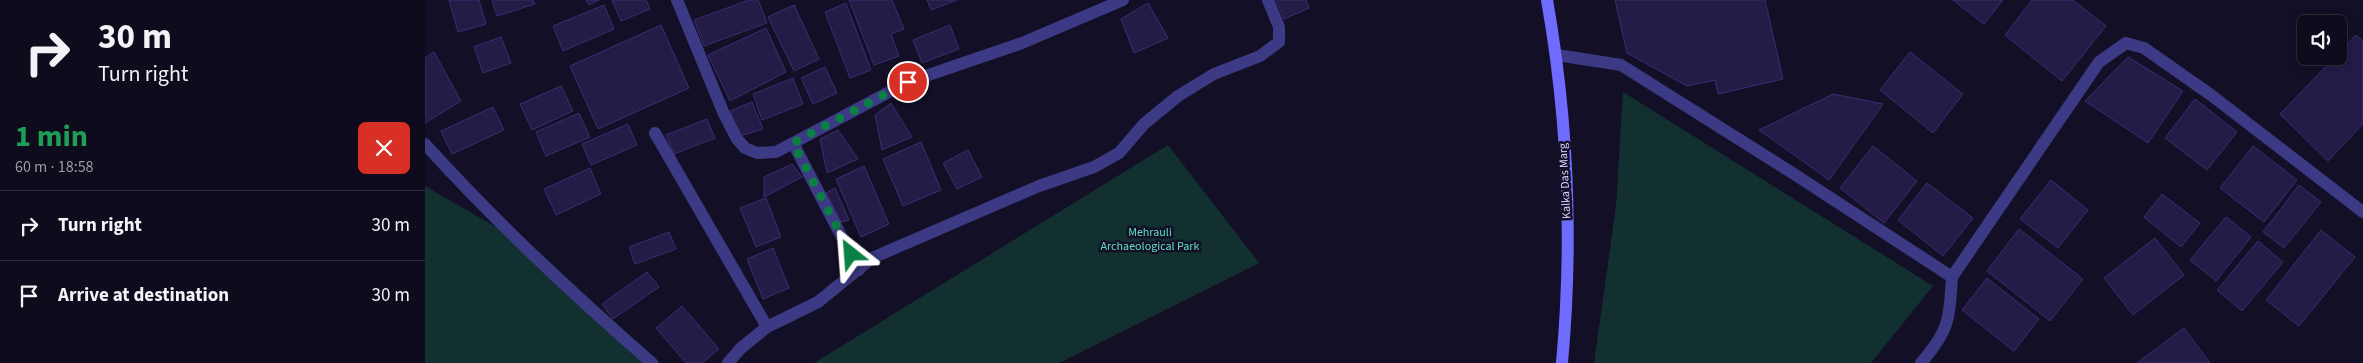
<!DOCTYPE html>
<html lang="en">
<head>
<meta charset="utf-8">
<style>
	:root { --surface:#0e0b1c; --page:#1c1929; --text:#f1f3f6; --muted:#9b9ba3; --line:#2e2b3b }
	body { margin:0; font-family:"Source Sans 3",sans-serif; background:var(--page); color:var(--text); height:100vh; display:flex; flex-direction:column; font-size:19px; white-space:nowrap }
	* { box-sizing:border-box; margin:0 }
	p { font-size:16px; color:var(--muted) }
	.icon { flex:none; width:28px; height:28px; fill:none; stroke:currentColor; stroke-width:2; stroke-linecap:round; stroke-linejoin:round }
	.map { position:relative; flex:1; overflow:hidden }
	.drawer { display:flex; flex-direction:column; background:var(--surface); width:425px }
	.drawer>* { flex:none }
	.top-card { background:#0e0b1c; color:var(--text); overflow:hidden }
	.fabs { position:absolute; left:1872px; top:15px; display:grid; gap:10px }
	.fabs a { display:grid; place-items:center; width:50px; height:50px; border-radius:8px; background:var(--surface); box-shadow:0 2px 12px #0003,0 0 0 1px var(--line); font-size:25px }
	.pin { position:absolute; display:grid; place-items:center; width:42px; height:42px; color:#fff; margin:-21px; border:2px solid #fff; border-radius:50%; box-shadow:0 1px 5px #0007 }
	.me { position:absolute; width:55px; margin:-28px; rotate:332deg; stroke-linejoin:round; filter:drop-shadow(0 0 4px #0008) }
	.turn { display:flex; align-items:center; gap:18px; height:105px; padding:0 15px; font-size:22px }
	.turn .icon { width:65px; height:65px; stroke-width:2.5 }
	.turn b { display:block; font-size:35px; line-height:42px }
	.round { display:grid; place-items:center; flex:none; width:52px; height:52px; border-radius:8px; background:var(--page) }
	.head { display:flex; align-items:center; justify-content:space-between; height:85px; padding:0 15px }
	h1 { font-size:30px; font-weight:700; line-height:38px; color:#1e9e55 }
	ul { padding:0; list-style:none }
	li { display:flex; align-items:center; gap:15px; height:70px; padding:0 15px; border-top:1px solid var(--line) }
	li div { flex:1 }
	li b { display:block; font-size:19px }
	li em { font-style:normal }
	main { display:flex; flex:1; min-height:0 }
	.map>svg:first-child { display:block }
	.green { fill:#12302f }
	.building { fill:#241b47; stroke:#3b2d73 }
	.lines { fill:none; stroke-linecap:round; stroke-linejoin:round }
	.lane { stroke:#3d3a85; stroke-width:12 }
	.street { stroke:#3d3a85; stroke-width:12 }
	.secondary { stroke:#6f6bff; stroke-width:12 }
	.route { stroke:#0b8043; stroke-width:9; stroke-dasharray:0 16.2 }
	.labels { text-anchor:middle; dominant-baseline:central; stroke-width:5; stroke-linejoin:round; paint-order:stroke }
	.street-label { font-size:12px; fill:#d9d4ff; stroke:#130f26 }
	.park-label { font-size:12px; fill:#5fe0c0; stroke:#130f26 }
</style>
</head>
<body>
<main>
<section class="drawer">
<div class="top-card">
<div class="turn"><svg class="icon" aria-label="right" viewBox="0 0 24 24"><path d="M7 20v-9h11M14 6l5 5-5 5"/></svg><div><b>30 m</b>Turn right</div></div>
</div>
<div class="head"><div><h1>1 min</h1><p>60 m · 18:58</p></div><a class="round" style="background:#d93025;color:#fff"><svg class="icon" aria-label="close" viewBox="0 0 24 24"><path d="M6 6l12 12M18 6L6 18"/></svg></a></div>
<ul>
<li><svg class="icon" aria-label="right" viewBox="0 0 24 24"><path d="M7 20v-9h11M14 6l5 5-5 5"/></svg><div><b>Turn right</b></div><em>30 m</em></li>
<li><svg class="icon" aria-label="arrive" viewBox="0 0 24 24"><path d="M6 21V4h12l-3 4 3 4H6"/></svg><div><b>Arrive at destination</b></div><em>30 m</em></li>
</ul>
</section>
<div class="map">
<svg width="1938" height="363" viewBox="0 0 1938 363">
	<rect width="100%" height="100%" fill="#130f26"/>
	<g class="green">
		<polygon points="1198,92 1508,286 1446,363 1169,363 1191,206"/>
		<polygon points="743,145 834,263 634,363 389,363"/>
		<polygon points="0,186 113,251 235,363 0,363"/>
	</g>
	<g class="building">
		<polygon points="24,0 54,0 61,24 33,32"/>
		<polygon points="67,0 108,0 110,4 72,16"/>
		<polygon points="161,0 174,0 164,5"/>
		<polygon points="187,0 221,0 225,9 196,21"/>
		<polygon points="324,0 333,0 342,23 279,46 269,20"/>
		<polygon points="424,0 467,0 479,29 466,34 474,56 449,65"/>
		<polygon points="502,0 532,0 506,10"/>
		<polygon points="851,0 881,0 884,8 859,19"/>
		<polygon points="1190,0 1340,0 1358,79 1293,94 1290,80 1262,86 1202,53"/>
		<polygon points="1528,0 1578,0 1559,24"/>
		<polygon points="1607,0 1648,0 1681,26 1637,81 1580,35"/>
		<polygon points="421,3 446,70 425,78 400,12"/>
		<polygon points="723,3 743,38 709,53 696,19"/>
		<polygon points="179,5 189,29 138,51 128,26"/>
		<polygon points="369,5 394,59 369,71 343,17"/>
		<polygon points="236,25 264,88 173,129 145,66"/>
		<polygon points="525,25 534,49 497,63 488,40"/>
		<polygon points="341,28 361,72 305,101 283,55"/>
		<polygon points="1931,35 1938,41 1938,124 1903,161 1855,114 1911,56 1914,56 1914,53"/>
		<polygon points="76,37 86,63 58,73 49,47"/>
		<polygon points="9,52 36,101 0,123 0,58"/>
		<polygon points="1485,52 1538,94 1508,133 1455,90"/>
		<polygon points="1703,57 1758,91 1723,143 1660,101"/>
		<polygon points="400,67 412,93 388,104 376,78"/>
		<polygon points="368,78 378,104 337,120 328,94"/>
		<polygon points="136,86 148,111 107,130 95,104"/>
		<polygon points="1408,94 1458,104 1404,180 1334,130"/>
		<polygon points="1770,99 1812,132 1782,170 1740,138"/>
		<polygon points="327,102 338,129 315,136 305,111"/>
		<polygon points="466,103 487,137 457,150 450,115"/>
		<polygon points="68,107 79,130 27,154 16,131"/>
		<polygon points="154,113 165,137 121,156 111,132"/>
		<polygon points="282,119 290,138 249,154 241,135"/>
		<polygon points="203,124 212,145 166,165 157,144"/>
		<polygon points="413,130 433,159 402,173 395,139"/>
		<polygon points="496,142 516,190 478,206 458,159"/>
		<polygon points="1448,146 1492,181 1459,223 1415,188"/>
		<polygon points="1828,146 1872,180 1839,222 1795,188"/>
		<polygon points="543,150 557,177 532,189 518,163"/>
		<polygon points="367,164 377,177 339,197 339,177"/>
		<polygon points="439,166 464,224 436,237 411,179"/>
		<polygon points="165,168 176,194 131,215 119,189"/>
		<polygon points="1626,180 1663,210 1633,248 1595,219"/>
		<polygon points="1502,183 1548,218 1518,256 1473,220"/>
		<polygon points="1874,185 1896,202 1859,248 1838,232"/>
		<polygon points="410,188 424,220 416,222 401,193"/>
		<polygon points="1737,194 1775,223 1756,247 1719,217"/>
		<polygon points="341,198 356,237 331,247 315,208"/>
		<polygon points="1801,217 1826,237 1791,281 1765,260"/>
		<polygon points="1594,229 1658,279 1625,321 1562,271"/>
		<polygon points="1896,230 1930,257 1874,326 1841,300"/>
		<polygon points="244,232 251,249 210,264 204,247"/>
		<polygon points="1730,238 1759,275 1708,315 1679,278"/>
		<polygon points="1833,241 1858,262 1817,311 1792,290"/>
		<polygon points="348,248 364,288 338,299 322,259"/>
		<polygon points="222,272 234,287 188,319 177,304"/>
		<polygon points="1562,278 1614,319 1589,351 1537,310"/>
		<polygon points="257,306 294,349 277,363 261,363 231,328"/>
		<polygon points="1759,328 1785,363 1712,363"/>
	</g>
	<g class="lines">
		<polyline class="lane" points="230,133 342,327"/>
		<g class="street">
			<polyline points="252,0 299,114 312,139 320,148 332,153 351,152 483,82 597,43 698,0"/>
			<polyline points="1132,55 1196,65 1369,174 1527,277 1674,62 1701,43 1719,48 1786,95 1938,212"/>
			<polyline points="368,143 434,270"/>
			<path d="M0,144C71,222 147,294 227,363"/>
			<polyline points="303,363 316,348 342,327 393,302 447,258 614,186 669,167 694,153 719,124 753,96 789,74 835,56 854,42 854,27 843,0"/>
			<path d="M1496,363C1525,329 1524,320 1527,277"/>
		</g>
		<path class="secondary" d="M1122,0C1143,119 1148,242 1137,363"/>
	</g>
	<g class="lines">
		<polyline class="route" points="426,254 368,143 483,82"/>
	</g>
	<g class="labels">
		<g class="street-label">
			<text transform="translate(1140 181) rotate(-93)">Kalka Das Marg</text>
		</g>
		<g class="park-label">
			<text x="725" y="232">Mehrauli<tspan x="725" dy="14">Archaeological Park</tspan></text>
		</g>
	</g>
</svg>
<div class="fabs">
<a><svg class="icon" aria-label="sound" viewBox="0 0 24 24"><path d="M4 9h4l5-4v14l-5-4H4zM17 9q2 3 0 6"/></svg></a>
</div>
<div class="pin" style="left:483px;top:82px;background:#d93025"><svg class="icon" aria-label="arrive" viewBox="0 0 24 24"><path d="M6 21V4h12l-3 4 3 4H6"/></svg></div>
<svg class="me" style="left:426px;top:254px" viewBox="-20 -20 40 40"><path d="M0-17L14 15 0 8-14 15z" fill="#0b8043" stroke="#fff" stroke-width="4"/></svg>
</div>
</main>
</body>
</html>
